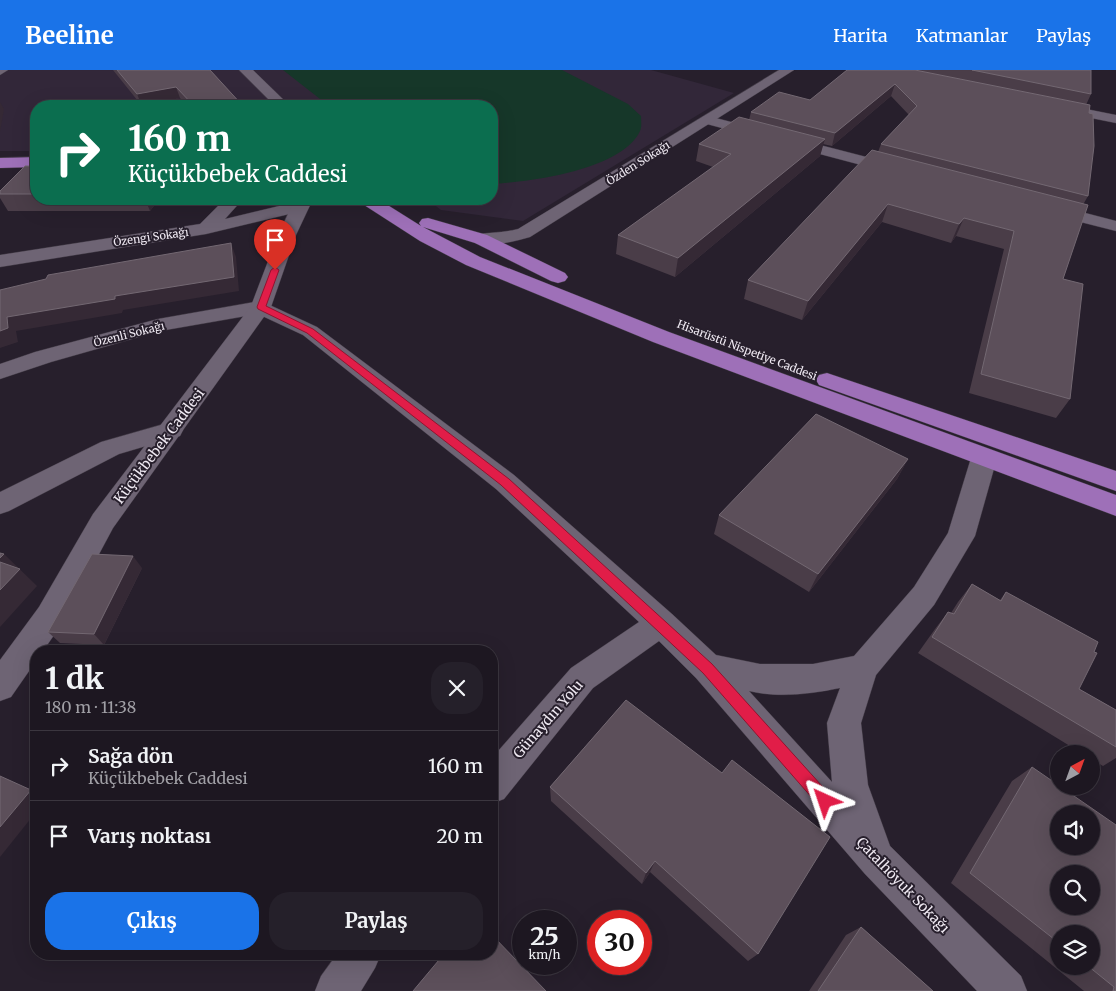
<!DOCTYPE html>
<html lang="tr">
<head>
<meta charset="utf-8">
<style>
	:root { --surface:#1d1721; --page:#25202a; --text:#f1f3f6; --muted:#a09fa5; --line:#3b363f; --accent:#1a73e8 }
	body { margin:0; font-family:Merriweather,serif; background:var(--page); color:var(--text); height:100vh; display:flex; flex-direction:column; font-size:19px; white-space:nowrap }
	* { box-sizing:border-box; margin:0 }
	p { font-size:16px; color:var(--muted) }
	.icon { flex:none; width:28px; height:28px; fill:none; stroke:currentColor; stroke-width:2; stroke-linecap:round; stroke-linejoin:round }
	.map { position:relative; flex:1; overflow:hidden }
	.side { position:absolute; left:30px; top:575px; width:468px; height:315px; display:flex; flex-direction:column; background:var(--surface); border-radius:20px; box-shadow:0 5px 20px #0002,0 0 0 1px var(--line) }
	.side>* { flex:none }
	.banner { position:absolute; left:30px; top:30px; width:468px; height:105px; border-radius:20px; box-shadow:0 5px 20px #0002,0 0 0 1px var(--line); background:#0b6e4f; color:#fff; overflow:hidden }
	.needle { width:32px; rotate:41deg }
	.buttons { position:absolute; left:1050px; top:675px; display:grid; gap:10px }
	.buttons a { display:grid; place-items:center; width:50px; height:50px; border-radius:50%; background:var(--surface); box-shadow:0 5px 20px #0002,0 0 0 1px var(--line); font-size:25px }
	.speed { position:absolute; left:512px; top:840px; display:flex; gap:10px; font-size:25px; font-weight:700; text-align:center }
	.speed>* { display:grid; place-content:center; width:65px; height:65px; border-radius:50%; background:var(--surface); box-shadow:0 5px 20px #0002,0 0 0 1px var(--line); line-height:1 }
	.speed small { font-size:12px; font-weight:400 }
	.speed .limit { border:8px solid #d22; background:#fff; color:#111 }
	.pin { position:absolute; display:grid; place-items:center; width:42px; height:42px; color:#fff; margin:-51px -21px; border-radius:50% 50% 50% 0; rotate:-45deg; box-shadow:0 0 5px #0007 }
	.pin .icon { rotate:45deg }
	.me { position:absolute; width:55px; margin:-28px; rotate:318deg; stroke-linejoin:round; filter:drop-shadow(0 0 4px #0008) }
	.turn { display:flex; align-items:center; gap:18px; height:105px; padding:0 15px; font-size:22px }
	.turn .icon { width:65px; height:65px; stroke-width:2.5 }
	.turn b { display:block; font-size:35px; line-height:42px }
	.round { display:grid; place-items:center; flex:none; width:52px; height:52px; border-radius:20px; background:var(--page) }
	.head { display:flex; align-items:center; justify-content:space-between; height:85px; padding:0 15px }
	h1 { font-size:30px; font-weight:700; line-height:38px }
	.cta { display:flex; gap:10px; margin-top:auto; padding:10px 15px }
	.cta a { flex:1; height:58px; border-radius:20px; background:var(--accent); color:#fff; font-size:20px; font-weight:700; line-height:58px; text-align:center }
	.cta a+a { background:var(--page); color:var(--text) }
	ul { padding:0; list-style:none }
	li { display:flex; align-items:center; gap:15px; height:70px; padding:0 15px; border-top:1px solid var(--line) }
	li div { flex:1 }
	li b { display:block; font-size:19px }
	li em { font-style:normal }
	header { display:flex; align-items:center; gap:30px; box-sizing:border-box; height:70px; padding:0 25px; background:var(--accent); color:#fff }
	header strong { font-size:24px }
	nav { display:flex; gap:28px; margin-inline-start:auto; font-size:18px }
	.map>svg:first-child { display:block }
	.built { fill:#322739 }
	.green { fill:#163729 }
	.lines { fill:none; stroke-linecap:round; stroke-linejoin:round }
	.minor-casing { stroke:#413a45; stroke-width:1 }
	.tertiary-casing { stroke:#413a45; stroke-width:1 }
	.secondary-casing { stroke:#413a45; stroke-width:1 }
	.primary-casing { stroke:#413a45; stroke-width:1 }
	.minor { fill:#6e6474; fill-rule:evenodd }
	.tertiary { fill:#6e6474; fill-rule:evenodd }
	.secondary { fill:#6e6474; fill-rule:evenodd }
	.primary { fill:#9e70b8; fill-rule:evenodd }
	.wall { fill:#4a3d48; fill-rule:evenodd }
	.shaded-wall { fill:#352935 }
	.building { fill:#5c4f5a; stroke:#736872; fill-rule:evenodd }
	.route { fill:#e11d48; stroke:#92132f }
	.labels { text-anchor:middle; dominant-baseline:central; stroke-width:4; stroke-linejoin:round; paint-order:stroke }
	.far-street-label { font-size:11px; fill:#efe9f2; stroke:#271f2c }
	.street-label { font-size:14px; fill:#efe9f2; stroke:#271f2c }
</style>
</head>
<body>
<header>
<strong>Beeline</strong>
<nav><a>Harita</a><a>Katmanlar</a><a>Paylaş</a></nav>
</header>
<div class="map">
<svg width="1116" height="921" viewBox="0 0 1116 921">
	<rect width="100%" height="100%" fill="#271f2c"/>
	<polygon class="built" points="6,0 651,0 734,23 523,151 441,140 427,129 491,129 491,36 36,36 36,81 0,81 0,3"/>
	<path class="green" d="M283,0H562L628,34L641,46C641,51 642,57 640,61C622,100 530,112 491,114V36H329Z"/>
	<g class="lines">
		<defs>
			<g id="minor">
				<polygon points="0,0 8,0 0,5"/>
				<polygon points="1056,33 1116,45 1116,53 1051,40 1049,37 1051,34"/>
				<polygon points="708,46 905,97 907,100 905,103 899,105 703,53 701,50 703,47"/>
				<polygon points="225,129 243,129 225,149 300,131 306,132 309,136 306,140 206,164 0,197 0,185 200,154"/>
				<polygon points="1047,133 1116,151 1116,161 1041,142 1038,138 1041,134"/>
				<path d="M261,231L317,257L514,405L672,544L716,585L760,594H813L854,586L914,517L948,463L971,388L975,382L984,379L993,382L997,388L975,466L934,535L876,605L861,653L868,715L890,776L1021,906L1027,921H977L865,804L696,608L659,571L593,618L504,729L491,734V689L571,598L639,552L496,419L303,265L258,244L160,261L51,292L0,309V294L35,282L158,249ZM840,618L827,653L832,712L749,621C778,628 811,624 840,618Z"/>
				<polygon points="171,352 180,354 183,360 180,366 119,384 9,441 0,444 0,422 101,372"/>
				<polygon points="337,884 381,884 375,898 361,921 315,921 321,906"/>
			</g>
			<g id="tertiary">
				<path d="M779,0H794L530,167C512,172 493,177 475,173L472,169L475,165C489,162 503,163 518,159Z"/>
				<polygon points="295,129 313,129 296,165 271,237 113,458 61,555 43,581 36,581 36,591 11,627 0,631 0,590 39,537 93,444 251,236 278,165"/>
			</g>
			<polygon id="secondary" points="239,0 253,0 290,36 275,36"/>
			<g id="primary">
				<polygon points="36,87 36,97 0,98 0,88"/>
				<polygon points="358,129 378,129 421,156 419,153 422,149 428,148 487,165 565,203 568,207 565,211 558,213 551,211 475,173 423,157 480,187 669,262 1116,425 1116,446 653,272 466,195 420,171 361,133"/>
				<polygon points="827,303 1116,401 1116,421 819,315 816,310 819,305"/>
			</g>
		</defs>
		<use href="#minor" class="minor-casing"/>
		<use href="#tertiary" class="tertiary-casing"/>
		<use href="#secondary" class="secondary-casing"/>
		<use href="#primary" class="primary-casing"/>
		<use href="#minor" class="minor"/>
		<use href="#tertiary" class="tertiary"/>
		<use href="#secondary" class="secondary"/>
		<use href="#primary" class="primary"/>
	</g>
	<g class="wall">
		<polygon points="113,0 210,0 243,36 187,36 180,28 142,36"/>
		<polygon points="847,0 1091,0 1091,24 1086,35 1089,43 1088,126 1084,133 1063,209 1070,329 1056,348 969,323 1004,179 956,166 951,173 882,152 802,250 744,229 748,210 878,82 881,74 909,45 891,26 832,76 823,74 820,86 675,207 616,184 618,165 713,97 696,91 699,74 749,50 751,42 810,30"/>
		<polygon points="36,96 36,129 159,129 150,141 8,141 0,128 0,121"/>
		<polygon points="908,389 897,409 809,522 714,464 719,445"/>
		<polygon points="142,498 104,575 60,573 48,562"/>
		<polygon points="972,514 1000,530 1006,522 1079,619 1116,640 1116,688 1103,696 1091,689 1091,684 1083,684 918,583 935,559 948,542 951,543 958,532"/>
		<polygon points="626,630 758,884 748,891 650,802 642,814 551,731 550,717"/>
		<path d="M1032,697L1116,921H1084L951,813L1012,711ZM1059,864L1091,896H1059Z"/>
		<polygon points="861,857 933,921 809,921 846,865"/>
	</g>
	<g class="shaded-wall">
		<polygon points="895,14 891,26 832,76 835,63"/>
		<polygon points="176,17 180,28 142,36 137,24"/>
		<polygon points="0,32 4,39 0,62"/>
		<polygon points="825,69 820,86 675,207 678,188"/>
		<polygon points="145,129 159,129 150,141"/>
		<polygon points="888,134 882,152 802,250 808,231"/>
		<polygon points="964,148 956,166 951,173 959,154"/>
		<polygon points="231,173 236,187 239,221 123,240 122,243 16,261 18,272 0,278 0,261 7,247 115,226"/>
		<polygon points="908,389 897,409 809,522 818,504"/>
		<polygon points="4,484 37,516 0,557 0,488"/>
		<polygon points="133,486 142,498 104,575 94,564"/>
		<polygon points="31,720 36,723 36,742 0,787 0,757"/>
		<polygon points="655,791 650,802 642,814 646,803"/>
	</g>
	<g class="building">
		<polygon points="117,0 210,0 243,36 194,36 176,17 137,24"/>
		<polygon points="847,0 915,0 1090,35 1089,43 1093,44 1094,76 1088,126 881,74 917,36 895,14 835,63 751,42 779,22 810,30"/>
		<polygon points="972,0 1091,0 1091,24"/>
		<polygon points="739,47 825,69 678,188 618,165 731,84 699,74"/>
		<polygon points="872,80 1088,135 1063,209 1083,214 1070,329 981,304 1014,161 964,148 959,154 888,134 808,231 748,210"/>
		<polygon points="25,96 36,96 36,124 0,124 0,121"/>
		<polygon points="231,173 234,207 115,226 115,229 7,247 8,258 0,261 0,220 46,209 48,205"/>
		<polygon points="816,344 908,389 818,504 719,445"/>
		<polygon points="0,483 4,484 0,488"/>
		<polygon points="92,484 133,486 94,564 48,562"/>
		<polygon points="0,492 20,499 0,520"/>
		<polygon points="972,514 1001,531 1006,522 1098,572 1094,582 1097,583 1079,619 1116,640 1116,677 932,567 948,542 954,544"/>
		<polygon points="626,630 722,703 732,690 830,767 758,884 655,791 646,803 550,717"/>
		<path d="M1032,697L1116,755V921H1113L1114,917L1088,896H1091V864H1059V873L970,803ZM1059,744H1091V776H1059ZM1059,804H1091V836H1059Z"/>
		<polygon points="0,706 31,720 0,757"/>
		<polygon points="861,857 933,921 818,921"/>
		<polygon points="491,864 546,921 413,921 444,884 491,884"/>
	</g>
	<polygon class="route" points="275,197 279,200 266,236 313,259 509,409 712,594 831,726 833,731 831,737 825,739 820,737 703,603 501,415 307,263 258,239 257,237 271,200"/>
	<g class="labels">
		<g class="far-street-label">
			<text transform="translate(638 93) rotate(-32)">Özden Sokağı</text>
			<text transform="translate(151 167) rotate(-8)">Özengi Sokağı</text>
			<text transform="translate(129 264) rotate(-14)">Özenli Sokağı</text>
			<text transform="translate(747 280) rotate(21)">Hisarüstü Nispetiye Caddesi</text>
		</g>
		<g class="street-label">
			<text transform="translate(159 376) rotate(-53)">Küçükbebek Caddesi</text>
			<text transform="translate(548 649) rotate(-49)">Günaydın Yolu</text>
			<text transform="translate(903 815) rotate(46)">Çatalhöyuk Sokağı</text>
		</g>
	</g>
</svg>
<div class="buttons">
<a><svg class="needle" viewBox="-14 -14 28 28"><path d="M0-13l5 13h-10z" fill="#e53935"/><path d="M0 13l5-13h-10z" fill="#a09fa5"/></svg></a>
<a><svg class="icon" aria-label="sound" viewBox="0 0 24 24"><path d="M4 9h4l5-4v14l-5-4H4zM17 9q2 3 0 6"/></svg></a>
<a><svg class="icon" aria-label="search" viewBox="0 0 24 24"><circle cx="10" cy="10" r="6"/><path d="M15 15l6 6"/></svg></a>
<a><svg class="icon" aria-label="layers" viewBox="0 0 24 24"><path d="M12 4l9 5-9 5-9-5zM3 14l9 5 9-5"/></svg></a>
</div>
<div class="speed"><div>25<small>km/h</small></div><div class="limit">30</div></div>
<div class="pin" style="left:275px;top:200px;background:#d93025"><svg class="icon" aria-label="arrive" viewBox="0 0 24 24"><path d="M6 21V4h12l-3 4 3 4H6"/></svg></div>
<svg class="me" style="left:825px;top:731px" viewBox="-20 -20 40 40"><path d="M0-17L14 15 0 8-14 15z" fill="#e11d48" stroke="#fff" stroke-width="4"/></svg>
<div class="banner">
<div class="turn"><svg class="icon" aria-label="right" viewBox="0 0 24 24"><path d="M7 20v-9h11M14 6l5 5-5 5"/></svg><div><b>160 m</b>Küçükbebek Caddesi</div></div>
</div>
<section class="side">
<div class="head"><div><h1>1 dk</h1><p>180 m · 11:38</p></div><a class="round"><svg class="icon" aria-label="close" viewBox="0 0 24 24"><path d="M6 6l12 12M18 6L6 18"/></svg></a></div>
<ul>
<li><svg class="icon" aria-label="right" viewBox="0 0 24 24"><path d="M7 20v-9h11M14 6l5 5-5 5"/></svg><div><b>Sağa dön</b><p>Küçükbebek Caddesi</p></div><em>160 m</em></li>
<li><svg class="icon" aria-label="arrive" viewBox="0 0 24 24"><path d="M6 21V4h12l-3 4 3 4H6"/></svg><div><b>Varış noktası</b></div><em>20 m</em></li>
</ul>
<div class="cta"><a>Çıkış</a><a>Paylaş</a></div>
</section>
</div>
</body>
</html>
